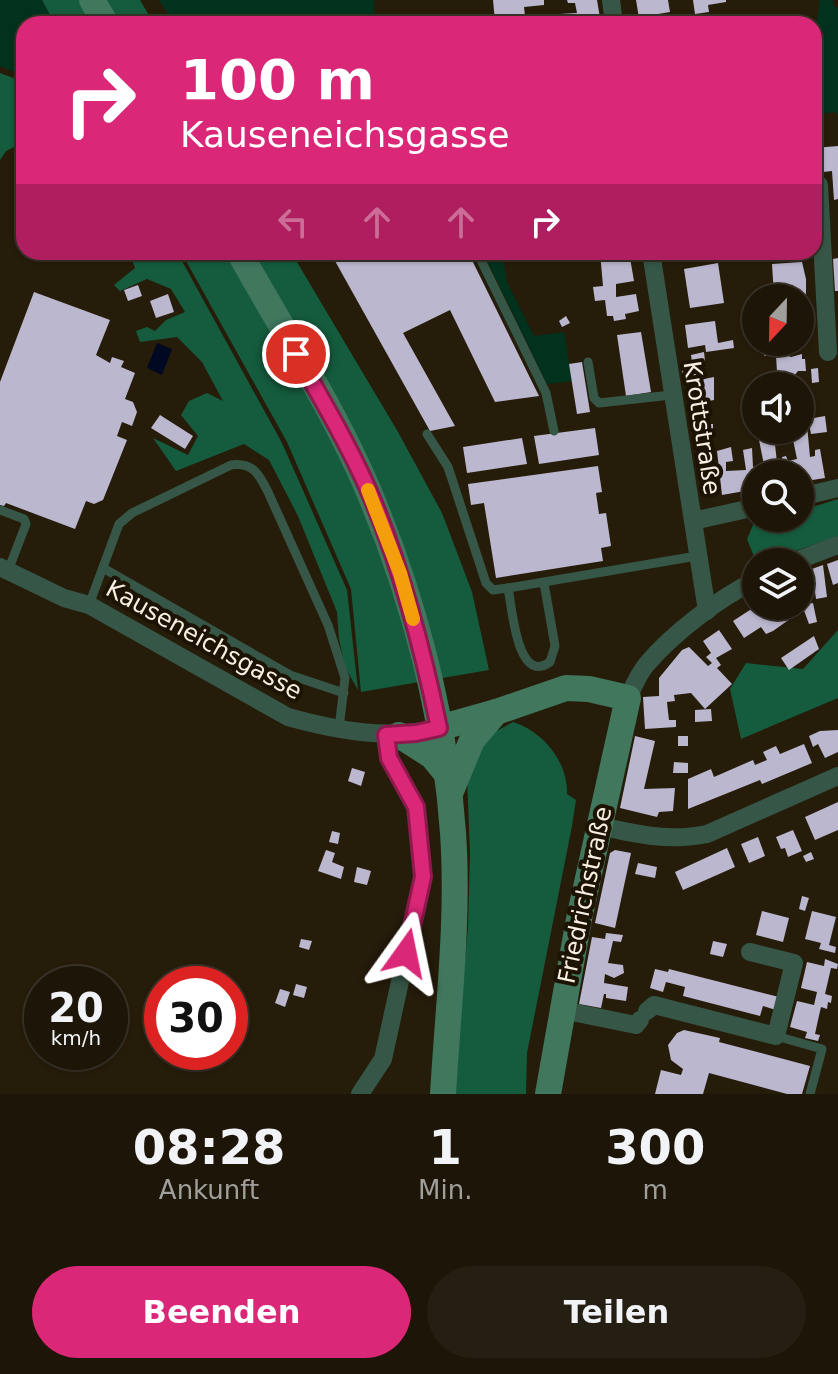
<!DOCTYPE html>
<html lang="de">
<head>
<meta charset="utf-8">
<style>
	:root { --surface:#1c1508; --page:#251e12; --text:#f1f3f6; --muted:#a09f9c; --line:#3a3429; --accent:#db2777 }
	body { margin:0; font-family:"DejaVu Sans",sans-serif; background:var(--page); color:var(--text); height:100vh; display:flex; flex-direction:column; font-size:30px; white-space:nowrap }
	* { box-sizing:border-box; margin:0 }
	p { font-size:26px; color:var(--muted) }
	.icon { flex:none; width:44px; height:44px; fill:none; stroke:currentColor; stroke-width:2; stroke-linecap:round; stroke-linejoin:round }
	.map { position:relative; height:1094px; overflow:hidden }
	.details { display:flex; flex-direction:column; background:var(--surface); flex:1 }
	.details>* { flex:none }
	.banner { position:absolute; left:16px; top:16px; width:806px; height:244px; border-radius:24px; box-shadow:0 2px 6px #0004,0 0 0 2px var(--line); background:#db2777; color:#fff; overflow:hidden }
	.needle { width:52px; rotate:202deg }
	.fabs { position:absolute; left:742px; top:284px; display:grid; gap:16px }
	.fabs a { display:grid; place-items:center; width:72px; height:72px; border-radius:50%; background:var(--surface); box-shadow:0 2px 6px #0004,0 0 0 2px var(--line); font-size:40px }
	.speed { position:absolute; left:24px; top:966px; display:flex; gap:16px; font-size:40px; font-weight:700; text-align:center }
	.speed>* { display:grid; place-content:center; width:104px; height:104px; border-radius:50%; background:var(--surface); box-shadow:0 2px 6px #0004,0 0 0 2px var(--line); line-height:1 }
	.speed small { font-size:20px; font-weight:400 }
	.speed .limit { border:12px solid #d22; background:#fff; color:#111 }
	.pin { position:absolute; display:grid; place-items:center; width:68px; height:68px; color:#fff; margin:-34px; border:4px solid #fff; border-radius:50%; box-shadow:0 2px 8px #0007 }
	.me { position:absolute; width:88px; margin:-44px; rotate:12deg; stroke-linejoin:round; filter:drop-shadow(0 0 6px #0008) }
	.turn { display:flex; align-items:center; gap:28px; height:168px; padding:0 32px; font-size:36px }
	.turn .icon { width:104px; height:104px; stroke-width:2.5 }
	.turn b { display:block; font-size:56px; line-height:68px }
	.lanes { display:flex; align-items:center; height:76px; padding:0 32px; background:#0003; justify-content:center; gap:40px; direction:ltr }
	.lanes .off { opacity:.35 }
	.eta { display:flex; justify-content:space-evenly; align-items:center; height:136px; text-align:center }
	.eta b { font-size:48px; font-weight:600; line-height:56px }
	.action { display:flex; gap:16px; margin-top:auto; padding:16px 32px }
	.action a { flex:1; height:92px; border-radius:48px; background:var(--accent); color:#fff; font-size:32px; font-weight:600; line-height:92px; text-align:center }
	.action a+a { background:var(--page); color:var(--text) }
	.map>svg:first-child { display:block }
	.green { fill:#00321e }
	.forest { fill:#155c3e }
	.water { fill:#000822 }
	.building { fill:#bbb7cf }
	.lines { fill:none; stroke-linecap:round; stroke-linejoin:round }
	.lane { stroke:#365747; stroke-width:9 }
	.street { stroke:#365747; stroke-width:18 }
	.secondary { stroke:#40775d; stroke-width:26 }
	.route-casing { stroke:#8e194d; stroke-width:20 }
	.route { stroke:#db2777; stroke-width:14 }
	.slow { stroke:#f59e0b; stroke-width:14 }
	.labels { text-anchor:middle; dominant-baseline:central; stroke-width:8; stroke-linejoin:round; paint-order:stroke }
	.street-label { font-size:24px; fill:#f6efe4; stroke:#1d1303 }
</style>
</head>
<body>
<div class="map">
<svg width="838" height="1094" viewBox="0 0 838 1094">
	<rect width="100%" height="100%" fill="#261c0a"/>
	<g class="green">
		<polygon points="0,0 42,0 55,24 24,24 24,76 0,66"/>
		<polygon points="159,0 374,0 374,24 174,24"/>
		<polygon points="820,0 833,0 834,7 838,7 838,115 835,112 814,114 814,39"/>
		<polygon points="483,252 502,252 507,282 534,336 564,332 572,381 547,384"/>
	</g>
	<g class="forest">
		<polygon points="42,0 140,0 154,24 55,24"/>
		<polygon points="0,73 24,82 24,142 6,151 0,160"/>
		<polygon points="129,252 177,252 282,443 347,590 358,690 345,667 339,639 337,612 298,516 269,460 244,444 176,471 153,438 188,455 198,436 181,415 189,401 207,393 223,401 202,362 177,337 140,342 136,331 147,327 155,331 166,320 185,312 171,289 147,279 120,291 114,285 135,268"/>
		<polygon points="181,252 291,252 398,432 442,513 472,592 489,670 361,692 351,589 287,442"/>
		<polygon points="838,499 838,536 772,559 755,559 747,539 753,525 777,518 800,518 800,511"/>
		<polygon points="838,630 838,698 741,739 730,689 746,663 803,669"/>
		<path d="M513,722C542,731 568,761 567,794L576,800L572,826L527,1053L526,1094H453L468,927L470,854L467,777L489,735Z"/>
	</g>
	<polygon class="water" points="157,343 172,349 162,375 147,368"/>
	<g class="building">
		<polygon points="493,0 544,0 544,5 524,7 525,16 577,13 575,3 568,3 567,0 597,0 601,24 543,24 543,22 509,24 508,20 495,21"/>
		<polygon points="636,0 668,0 670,12 652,15 658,16 659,21 640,24"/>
		<polygon points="693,0 726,0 726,2 708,5 709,12 695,14"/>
		<polygon points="838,146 838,199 834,200 832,171 814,173 814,148"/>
		<polygon points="330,252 358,252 363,261 383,252 468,252 539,396 495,402 450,310 403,333 455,426 430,431"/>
		<polygon points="600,252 629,252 634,281 616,284 616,297 636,294 639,311 625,314 626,319 614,321 613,316 607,316 605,300 595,301 593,287 603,286"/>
		<polygon points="838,258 838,291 835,291 833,259"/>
		<polygon points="802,262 806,279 806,295 774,296 772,264"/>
		<polygon points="718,263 724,303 690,308 684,269"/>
		<polygon points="138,285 142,296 128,301 124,290"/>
		<polygon points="34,292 110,320 96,355 110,363 112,357 124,361 121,367 135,373 125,399 133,402 137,412 132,426 122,422 117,436 127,440 103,500 94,504 86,501 75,529 6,503 4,506 0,505 0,382"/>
		<polygon points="168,294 174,312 156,318 150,301"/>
		<polygon points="804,308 806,340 800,340 800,309"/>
		<polygon points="566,316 570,323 562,327 559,321"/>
		<polygon points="715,321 718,343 733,340 734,348 706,352 705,345 688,348 685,325"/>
		<polygon points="641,332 651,392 626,396 617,335"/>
		<polygon points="770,342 784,342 785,355 791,357 802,354 802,359 805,359 806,371 798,371 794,376 785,376 785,372 777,372 776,355 764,356 764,349 771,348"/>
		<polygon points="704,352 705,361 702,361 704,379 714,377 714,400 703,402 706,422 693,424 689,405 703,402 699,380 684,382 681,364 692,362 691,355"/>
		<polygon points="582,362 590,412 577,414 569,364"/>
		<polygon points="818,368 819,382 812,383 811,369"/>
		<polygon points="160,415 193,436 185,449 151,428"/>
		<polygon points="825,416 827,432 811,434 808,419"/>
		<polygon points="699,424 713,424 713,453 700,454"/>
		<polygon points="807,425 810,457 815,456 815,450 820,449 825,478 800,482 800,474 756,474 756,489 722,495 717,451 731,447 733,461 726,462 726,471 746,470 743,450 752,448 753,467 764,465 757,430 765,430 766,437 774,435 777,463 783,462 782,457 786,456 788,461 797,459 791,430 800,430 800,426"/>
		<polygon points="595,428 599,455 539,464 534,436"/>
		<polygon points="522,438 527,464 467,473 463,447"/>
		<polygon points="598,466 602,492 596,493 599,514 606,513 611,546 601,548 603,561 496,578 484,503 471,505 468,484"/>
		<polygon points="838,560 838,583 833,585 827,564"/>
		<polygon points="823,565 827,597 816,599 812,569"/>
		<polygon points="813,603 817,622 809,624 802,605"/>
		<polygon points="756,606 791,606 797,614 773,631 766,634 761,627 744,638 733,621"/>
		<polygon points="719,630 732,649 716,658 721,665 717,668 732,684 705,709 691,693 674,695 675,701 667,702 668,712 669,720 676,720 676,727 645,729 643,697 659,696 659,678 682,650 689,647 708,666 712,663 706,657 711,653 703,641"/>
		<polygon points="814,636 819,649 789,670 781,658"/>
		<polygon points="711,709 712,721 695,722 695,710"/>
		<polygon points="838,730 838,752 825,758 818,744 813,747 809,736 820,731"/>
		<polygon points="635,736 655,741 644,789 675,788 673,811 659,812 657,817 620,808"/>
		<rect x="678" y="736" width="10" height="10"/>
		<polygon points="804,744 812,763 762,784 760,780 688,809 688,779 711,769 714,777 753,760 755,765 767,760 763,752 776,746 780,754"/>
		<polygon points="674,762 688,763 688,773 673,773"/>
		<polygon points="352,768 365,772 361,786 348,781"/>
		<polygon points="838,802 838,830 815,840 805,817"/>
		<polygon points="793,830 802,851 788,857 785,848 781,849 776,837"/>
		<polygon points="332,831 340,833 338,844 329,842"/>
		<polygon points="758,837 765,856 749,863 741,844"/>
		<polygon points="727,848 735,867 683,890 675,872"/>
		<polygon points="326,850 335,853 332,862 344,867 341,879 318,871"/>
		<polygon points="615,850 631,853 615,928 595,923 610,853"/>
		<polygon points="811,852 814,859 806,862 803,856"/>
		<polygon points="638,863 657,867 655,878 635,874"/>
		<polygon points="357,867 371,871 367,885 354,882"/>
		<polygon points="802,896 809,898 805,911 799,909"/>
		<polygon points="762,911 789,918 783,942 756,935"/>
		<polygon points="812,911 836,917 829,945 836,947 835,953 819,949 821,943 805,939"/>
		<polygon points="606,933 623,935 621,942 613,941 608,963 623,965 624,973 614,978 605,974 604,983 628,987 626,1001 606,998 606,994 604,994 601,1008 579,1004 592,937 605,939"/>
		<polygon points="301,939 312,941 309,950 299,947"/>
		<polygon points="713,941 727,944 723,957 710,954"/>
		<polygon points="825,959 838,964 837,969 831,968 825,994 832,996 831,1003 828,1002 827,1009 821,1007 818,1020 815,1034 820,1035 818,1041 805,1038 807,1032 790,1027 797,1001 814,1005 817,992 801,988 807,962 824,966"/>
		<polygon points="655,969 668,972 669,969 779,997 776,1010 763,1006 760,1016 683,996 685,987 666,982 663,992 650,988"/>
		<polygon points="296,984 307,987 304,998 293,995"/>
		<polygon points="280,989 290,992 285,1007 275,1003"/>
		<polygon points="684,1030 720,1038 719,1042 810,1066 802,1094 787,1094 709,1073 703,1094 655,1094 661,1070 681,1075 683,1069 671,1060 668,1045 677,1033"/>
	</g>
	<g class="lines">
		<g class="lane">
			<polyline points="477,252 546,393 554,431"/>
			<polyline points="588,362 594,398 599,403 671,395"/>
			<polyline points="427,434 448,467 486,583 493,590 508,588"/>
			<polyline points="0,510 24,519 26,524 8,571"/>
			<polyline points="103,568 290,675 344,693"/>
			<path d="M544,583L555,646L550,662C517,686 512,607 508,588L697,556"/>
			<path d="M89,605L119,524L132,513L231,465C253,462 259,474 268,492L328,625L345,678L339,728"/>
			<polyline points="776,1036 822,1049 810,1094"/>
		</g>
		<g class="street">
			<polyline points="611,0 614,24"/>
			<polyline points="819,185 828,352"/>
			<polyline points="651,252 707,611"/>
			<polyline points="800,497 838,488"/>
			<polyline points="693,521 756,507"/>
			<polyline points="793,562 838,545"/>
			<path d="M0,567L64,598L89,605L288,717C339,731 387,740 439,728"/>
			<path d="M628,698C633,687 638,675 646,665C673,633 719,598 756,580"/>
			<path d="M599,826C636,834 670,842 707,834L838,776"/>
			<polyline points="562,1010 636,1025 640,1020"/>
			<polyline points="647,1011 654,1005 776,1036 794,963 750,952"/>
			<polyline points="360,1094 383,1059 423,877 416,807 389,758 386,735"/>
		</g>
		<g class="secondary">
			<polyline points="92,0 106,24"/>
			<path d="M239,252C283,331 334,409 369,492C414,599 445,717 453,833C459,919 448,1008 443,1094"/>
			<polyline points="439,728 496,712 566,688 589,689 628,698 579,919 548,1094"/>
			<polyline points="399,735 432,756 446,773"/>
			<polyline points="451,791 472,740 496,712"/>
		</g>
	</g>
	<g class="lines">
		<defs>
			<path id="route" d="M296,354C321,398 347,442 368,489C401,565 422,646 439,728L416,733L386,735L389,758L416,807L423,877L406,953"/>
		</defs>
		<use href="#route" class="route-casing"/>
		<use href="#route" class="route"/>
		<polyline class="slow" points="368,490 400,573 413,619"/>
	</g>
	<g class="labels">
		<g class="street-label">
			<text transform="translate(702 428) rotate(81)">Krottstraße</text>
			<text transform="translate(204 640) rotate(29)">Kauseneichsgasse</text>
			<text transform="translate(585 895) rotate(-78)">Friedrichstraße</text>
		</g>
	</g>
</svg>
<div class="fabs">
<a><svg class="needle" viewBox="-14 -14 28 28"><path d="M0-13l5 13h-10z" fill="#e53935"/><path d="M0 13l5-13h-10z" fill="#a09f9c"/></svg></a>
<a><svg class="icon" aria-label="sound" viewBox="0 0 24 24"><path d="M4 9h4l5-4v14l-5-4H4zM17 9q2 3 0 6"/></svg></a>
<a><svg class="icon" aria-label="search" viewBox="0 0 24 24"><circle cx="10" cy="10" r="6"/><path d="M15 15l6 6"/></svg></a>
<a><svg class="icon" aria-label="layers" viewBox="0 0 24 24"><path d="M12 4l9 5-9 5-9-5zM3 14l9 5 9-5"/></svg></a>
</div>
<div class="speed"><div>20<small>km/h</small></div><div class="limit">30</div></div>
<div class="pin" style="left:296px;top:354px;background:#d93025"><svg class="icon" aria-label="arrive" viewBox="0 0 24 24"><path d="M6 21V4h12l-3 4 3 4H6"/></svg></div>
<svg class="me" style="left:406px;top:953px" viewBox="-20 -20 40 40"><path d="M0-17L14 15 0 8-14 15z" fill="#db2777" stroke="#fff" stroke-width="4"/></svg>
<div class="banner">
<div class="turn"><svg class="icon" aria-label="right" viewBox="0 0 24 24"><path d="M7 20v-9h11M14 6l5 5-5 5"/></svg><div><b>100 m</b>Kauseneichsgasse</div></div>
<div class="lanes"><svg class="icon off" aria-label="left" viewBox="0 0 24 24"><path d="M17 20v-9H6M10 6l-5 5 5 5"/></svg><svg class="icon off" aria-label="ahead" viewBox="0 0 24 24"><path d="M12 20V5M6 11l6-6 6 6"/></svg><svg class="icon off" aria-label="ahead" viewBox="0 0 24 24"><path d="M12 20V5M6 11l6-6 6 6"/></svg><svg class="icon" aria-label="right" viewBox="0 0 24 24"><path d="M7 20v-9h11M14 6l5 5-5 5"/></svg></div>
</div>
</div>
<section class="details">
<div class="eta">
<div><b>08:28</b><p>Ankunft</p></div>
<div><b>1</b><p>Min.</p></div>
<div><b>300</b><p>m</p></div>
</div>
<div class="action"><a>Beenden</a><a>Teilen</a></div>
</section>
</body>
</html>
